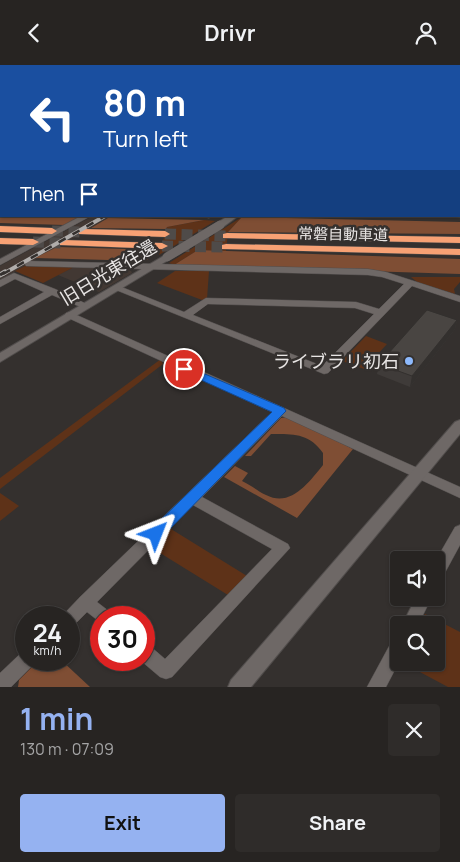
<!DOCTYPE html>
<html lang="en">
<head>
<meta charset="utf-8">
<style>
	:root { --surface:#272422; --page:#2f2c2a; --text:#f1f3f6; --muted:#a4a4a5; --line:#434140; --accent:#95b2f1 }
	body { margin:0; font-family:Manrope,"Noto Sans JP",sans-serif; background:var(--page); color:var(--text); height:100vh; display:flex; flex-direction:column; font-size:19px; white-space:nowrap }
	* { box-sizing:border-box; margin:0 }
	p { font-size:16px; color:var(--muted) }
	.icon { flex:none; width:28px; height:28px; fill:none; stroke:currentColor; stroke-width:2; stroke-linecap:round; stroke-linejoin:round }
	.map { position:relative; height:622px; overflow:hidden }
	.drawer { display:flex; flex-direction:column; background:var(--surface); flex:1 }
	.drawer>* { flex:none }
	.banner { position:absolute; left:0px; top:0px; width:460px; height:152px; box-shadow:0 1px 4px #0004,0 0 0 1px var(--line); background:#1a4fa0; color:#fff; overflow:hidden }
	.buttons { position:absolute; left:390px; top:486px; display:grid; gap:10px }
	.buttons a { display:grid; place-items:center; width:55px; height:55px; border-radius:5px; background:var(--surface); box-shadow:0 1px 4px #0004,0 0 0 1px var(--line); font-size:25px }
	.speed { position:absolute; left:15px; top:541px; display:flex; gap:10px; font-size:25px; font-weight:700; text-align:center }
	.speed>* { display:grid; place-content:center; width:65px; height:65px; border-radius:50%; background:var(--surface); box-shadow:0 1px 4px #0004,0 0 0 1px var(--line); line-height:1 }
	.speed small { font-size:12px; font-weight:400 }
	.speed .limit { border:8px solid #d22; background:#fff; color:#111 }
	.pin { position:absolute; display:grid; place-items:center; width:42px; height:42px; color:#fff; margin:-21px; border:2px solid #fff; border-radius:50%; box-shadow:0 1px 5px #0007 }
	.me { position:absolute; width:55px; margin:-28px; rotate:45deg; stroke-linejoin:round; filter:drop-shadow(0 0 4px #0008) }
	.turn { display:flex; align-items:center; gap:18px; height:105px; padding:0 20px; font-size:22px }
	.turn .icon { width:65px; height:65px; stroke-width:2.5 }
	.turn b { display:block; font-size:35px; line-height:42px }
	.then { display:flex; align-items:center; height:48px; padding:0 20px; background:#0003; gap:10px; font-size:19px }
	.round { display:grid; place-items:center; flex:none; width:52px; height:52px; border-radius:5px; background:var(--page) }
	.headline { display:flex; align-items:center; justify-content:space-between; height:85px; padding:0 20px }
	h1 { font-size:30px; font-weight:700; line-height:38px; color:var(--accent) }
	.action { display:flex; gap:10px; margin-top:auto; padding:10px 20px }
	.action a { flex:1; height:58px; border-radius:5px; background:var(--accent); color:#111; font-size:20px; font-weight:700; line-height:58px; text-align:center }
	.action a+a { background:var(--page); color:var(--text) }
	header { display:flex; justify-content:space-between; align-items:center; height:65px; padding:0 20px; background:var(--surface); font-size:22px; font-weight:700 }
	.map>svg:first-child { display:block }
	.built { fill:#423833 }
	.green { fill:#5e3218 }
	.forest { fill:#7f4e34 }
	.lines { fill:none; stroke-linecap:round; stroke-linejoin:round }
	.motorway-tunnel { stroke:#4f4b49; stroke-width:11; stroke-dasharray:11 5.5; stroke-linecap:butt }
	.minor-casing { stroke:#514d4c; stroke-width:1 }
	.tertiary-casing { stroke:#514d4c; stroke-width:2 }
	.motorway-casing { stroke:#514d4c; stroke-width:1 }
	.minor { fill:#6e6866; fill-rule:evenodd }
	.tertiary { fill:#6e6866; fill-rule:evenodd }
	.motorway { fill:#f7a174; fill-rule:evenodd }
	.rail-far1-casing { stroke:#b0adab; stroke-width:4 }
	.rail-casing { stroke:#b0adab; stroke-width:5 }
	.rail-far1 { stroke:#34302e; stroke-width:2.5; stroke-dasharray:8; stroke-linecap:butt }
	.rail { stroke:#34302e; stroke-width:3; stroke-dasharray:10; stroke-linecap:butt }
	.tertiary-bridge-casing { stroke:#514d4c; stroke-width:9; stroke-linecap:butt }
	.tertiary-bridge { stroke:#6e6866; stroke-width:9 }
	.wall { fill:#3f3b39 }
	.shaded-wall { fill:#33302e }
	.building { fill:#494542; stroke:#33302e }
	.route { fill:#1a73e8; stroke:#114b97 }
	.poi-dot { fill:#8db9fc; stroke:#34302e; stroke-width:2 }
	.labels { text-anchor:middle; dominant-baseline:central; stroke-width:5; stroke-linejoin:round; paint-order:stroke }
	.far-street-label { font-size:15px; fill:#e8e5e4; stroke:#34302e }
	.street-label { font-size:18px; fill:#e8e5e4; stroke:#34302e }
	.poi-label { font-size:18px; fill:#e8e5e4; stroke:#34302e; text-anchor:end }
</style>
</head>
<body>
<header><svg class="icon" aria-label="back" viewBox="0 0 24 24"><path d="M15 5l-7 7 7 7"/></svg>Drivr<svg class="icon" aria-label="person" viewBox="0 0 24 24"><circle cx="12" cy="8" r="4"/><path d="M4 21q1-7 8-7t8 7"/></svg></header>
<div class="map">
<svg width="460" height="622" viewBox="0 0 460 622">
	<rect width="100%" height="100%" fill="#34302e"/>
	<g class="built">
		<polygon points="93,151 111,151 0,215 0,201"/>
		<polygon points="74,202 130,204 132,208 99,227 58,210"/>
	</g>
	<g class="green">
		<polygon points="242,152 228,167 226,186 198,185 174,200 169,198"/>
		<polygon points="204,155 215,156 159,190 167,162"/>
		<polygon points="25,201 74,202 43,218 15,206"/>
		<polygon points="175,206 209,206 207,234 202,235 157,218"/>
		<polygon points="411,212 460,212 460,217 454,224 455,229 417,217"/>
		<polygon points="366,271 387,279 364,304 342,296"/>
		<polygon points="161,294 163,299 0,424 0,413"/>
		<polygon points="0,428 19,441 0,456"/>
		<polygon points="171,464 247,511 228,530 152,483"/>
		<polygon points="425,549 460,567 460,622 448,622 403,598 436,598 436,560 419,560"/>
	</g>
	<g class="forest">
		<polygon points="0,149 1,151 78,153 64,160 0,158"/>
		<polygon points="242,152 460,157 460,169 228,167"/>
		<polygon points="108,153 204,155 167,162 166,164 91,163"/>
		<polygon points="57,182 160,185 159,188 145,196 35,193"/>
		<polygon points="198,185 460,194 460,209 174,200"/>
		<path d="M288,352L353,384L297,453L224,412L235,401L248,408L242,416C251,420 257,426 266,430C291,443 309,417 323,400V388C309,368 293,369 271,369L251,391H245L281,353Z"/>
		<polygon points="39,595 61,595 90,622 18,622 19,615"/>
	</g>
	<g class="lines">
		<g class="motorway-tunnel">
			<polyline points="52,166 83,167"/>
			<polyline points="165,169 227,171"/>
			<polyline points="33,177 64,178"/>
			<polyline points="162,181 226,182"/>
		</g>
		<defs>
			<g id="minor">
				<polygon points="1,21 1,25 0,26 0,22"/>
				<rect x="0" y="63" width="1" height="4"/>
				<rect x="459" y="117" width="1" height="4"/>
				<rect x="0" y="144" width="1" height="4"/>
				<polygon points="81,151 91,151 0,200 0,194"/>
				<polygon points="204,151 213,151 209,153"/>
				<path d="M29,196L368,204L386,207L460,231V237L412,221L328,308L324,309L111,223L116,220L119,221L184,247L206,233L356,237L379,244L404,219L382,212L368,210L26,201L25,199ZM208,239L355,243L374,249L322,301L193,250Z"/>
				<polygon points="14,208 55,224 91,241 89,243 83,243 52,230 0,259 0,252 44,227 15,214 0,222 0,215"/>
				<polygon points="70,247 460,422 460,433 282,351 202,432 288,479 290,483 172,612 166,614 160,612 140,595 144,595 144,579 150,581 165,594 272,484 193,440 97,537 110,547 112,552 101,552 101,558 87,547 75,559 69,561 69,552 61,552 80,532 272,347 66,252 65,250 66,248"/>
				<polygon points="460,460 460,480 441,515 436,517 436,495 455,462"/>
				<polygon points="416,532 432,532 418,560 402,560"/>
				<polygon points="399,572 399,597 386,622 367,622 393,574"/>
				<polygon points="26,587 26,595 35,595 32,601 11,622 0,622 0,608 20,589"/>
			</g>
			<g id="tertiary">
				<polygon points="460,9 460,13 459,14 459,10"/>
				<polygon points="228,151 238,151 223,162 217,162 217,158"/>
				<polygon points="167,189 170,190 170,194 0,297 0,288"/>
				<polygon points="460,355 460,369 251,622 228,622 231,615 455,357"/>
			</g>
			<g id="motorway">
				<polygon points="0,161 52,163 57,166 52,169 0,167"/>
				<polygon points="83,164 165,166 170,169 165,172 79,169 79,165"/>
				<polygon points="227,168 460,172 460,178 223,173 223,169"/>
				<polygon points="0,173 33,174 39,177 33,180 0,179"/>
				<polygon points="64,175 162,178 168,181 162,184 60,180 60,176"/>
				<polygon points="226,179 460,184 460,190 222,184 222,180"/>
			</g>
		</defs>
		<use href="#minor" class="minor-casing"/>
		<use href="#tertiary" class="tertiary-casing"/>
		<use href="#motorway" class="motorway-casing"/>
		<use href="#minor" class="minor"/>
		<use href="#tertiary" class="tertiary"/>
		<use href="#motorway" class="motorway"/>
		<defs>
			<polyline id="rail-far1" points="3,209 105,151"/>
			<polyline id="rail" points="0,210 5,207"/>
		</defs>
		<use href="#rail-far1" class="rail-far1-casing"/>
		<use href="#rail" class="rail-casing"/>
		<use href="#rail-far1" class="rail-far1"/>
		<use href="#rail" class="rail"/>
		<defs>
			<polyline id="tertiary-bridge" points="167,192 220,160"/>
		</defs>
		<use href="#tertiary-bridge" class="tertiary-bridge-casing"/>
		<use href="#tertiary-bridge" class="tertiary-bridge"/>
	</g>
	<polygon class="wall" points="457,255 455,264 410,322 377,309 379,299"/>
	<g class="shaded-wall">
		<polygon points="452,0 460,0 460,2 459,3 459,1 450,1"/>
		<polygon points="460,90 460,101 459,101 459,91"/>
		<polygon points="457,255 455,264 410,322 412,311"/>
	</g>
	<g class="building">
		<polygon points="370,0 452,0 450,1 368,1"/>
		<polygon points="460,74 460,90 459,91 459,75"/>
		<polygon points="427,245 457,255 412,311 379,299"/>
	</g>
	<polygon class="route" points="184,300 284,343 286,346 161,473 150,473 148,469 150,465 272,347 181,306 181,301"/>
	<circle class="poi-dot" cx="409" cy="296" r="5"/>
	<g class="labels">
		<g class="far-street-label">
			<text transform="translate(343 169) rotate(1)">常磐自動車道</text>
		</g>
		<g class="street-label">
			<text transform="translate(108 207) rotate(-31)">旧日光東往還</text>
		</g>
		<g class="poi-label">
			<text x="399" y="296">ライブラリ初石</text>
		</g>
	</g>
</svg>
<div class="buttons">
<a><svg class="icon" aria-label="sound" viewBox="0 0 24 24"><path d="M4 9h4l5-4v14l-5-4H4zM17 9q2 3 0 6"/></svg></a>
<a><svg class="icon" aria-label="search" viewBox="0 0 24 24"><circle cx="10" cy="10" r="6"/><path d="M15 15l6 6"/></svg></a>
</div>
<div class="speed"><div>24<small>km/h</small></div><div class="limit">30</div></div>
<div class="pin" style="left:184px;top:304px;background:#d93025"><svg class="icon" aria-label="arrive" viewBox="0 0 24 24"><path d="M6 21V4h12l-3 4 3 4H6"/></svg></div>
<svg class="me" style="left:156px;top:469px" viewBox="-20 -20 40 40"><path d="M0-17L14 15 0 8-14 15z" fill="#1a73e8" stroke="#fff" stroke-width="4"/></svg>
<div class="banner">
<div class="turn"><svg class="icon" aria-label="left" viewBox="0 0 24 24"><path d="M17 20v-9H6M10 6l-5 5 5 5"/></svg><div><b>80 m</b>Turn left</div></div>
<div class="then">Then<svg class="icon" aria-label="arrive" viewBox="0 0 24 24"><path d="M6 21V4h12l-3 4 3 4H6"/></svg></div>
</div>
</div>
<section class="drawer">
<div class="headline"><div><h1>1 min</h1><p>130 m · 07:09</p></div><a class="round"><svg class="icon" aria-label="close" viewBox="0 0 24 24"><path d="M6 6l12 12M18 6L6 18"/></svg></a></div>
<div class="action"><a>Exit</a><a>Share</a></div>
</section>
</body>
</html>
